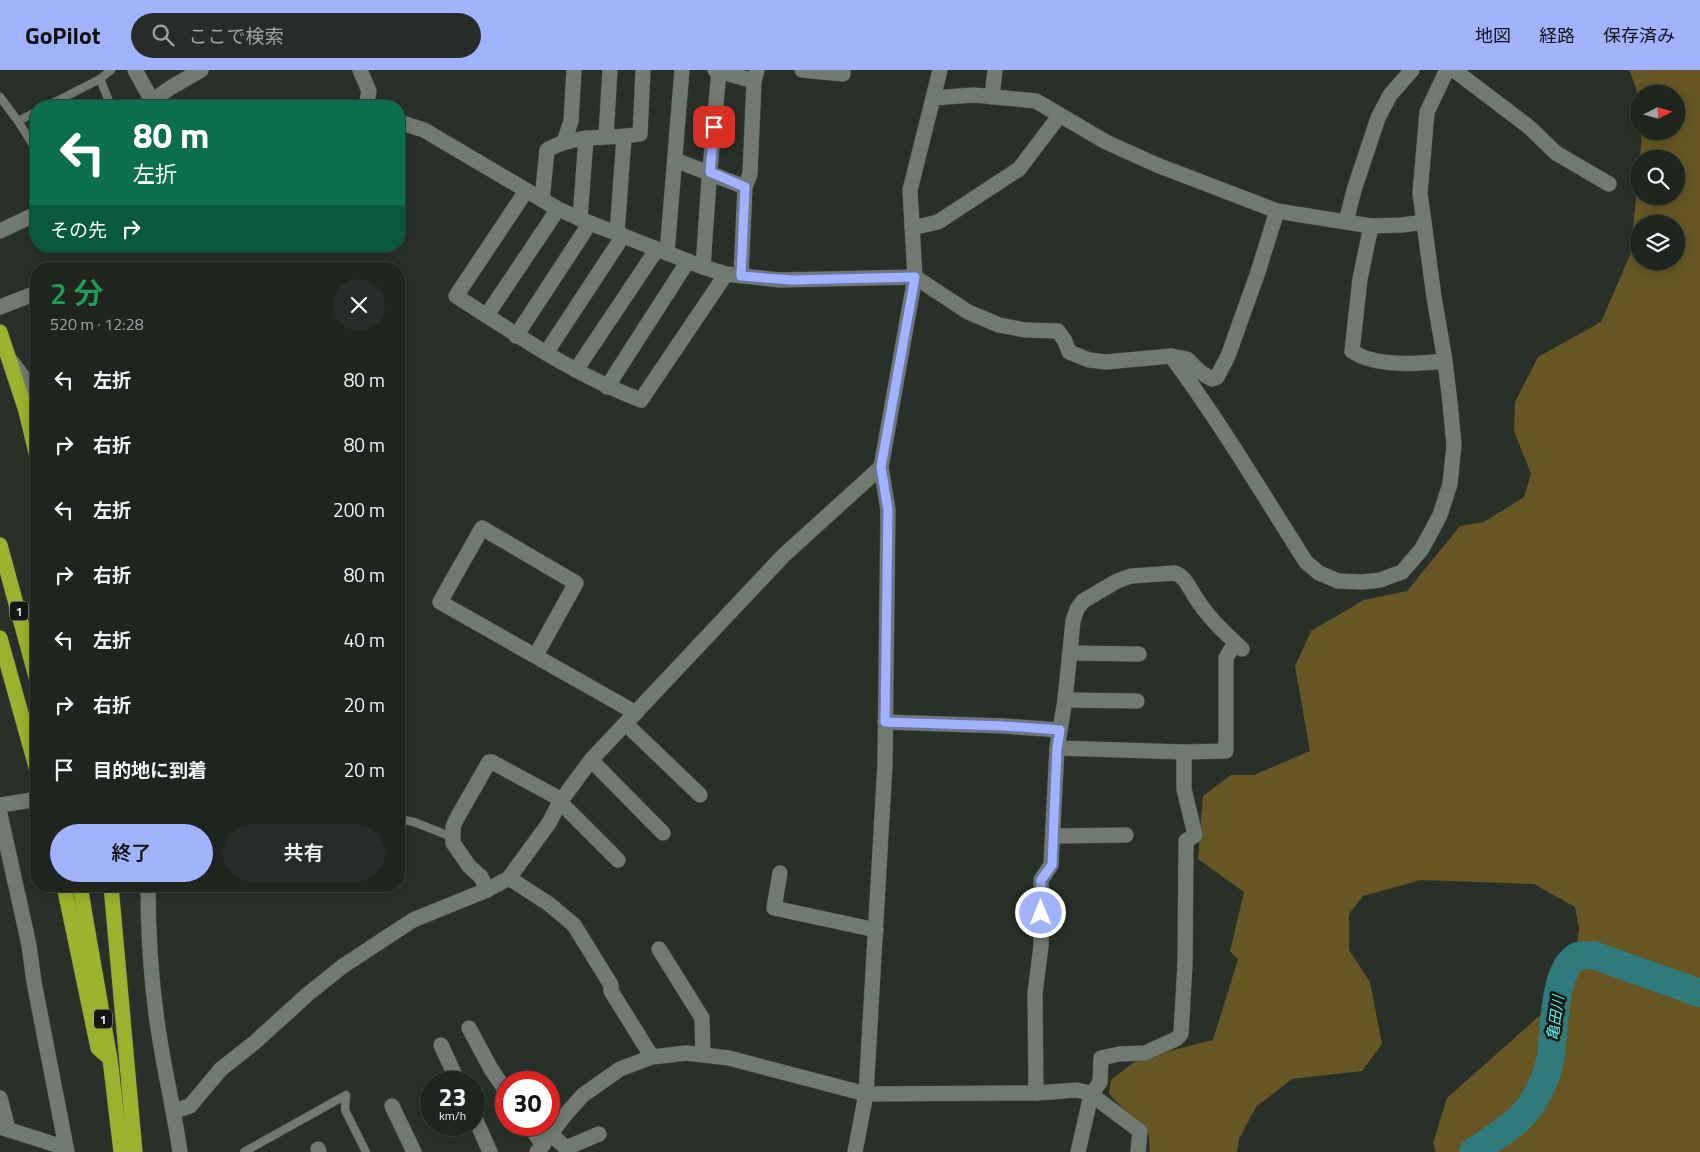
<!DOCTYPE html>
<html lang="ja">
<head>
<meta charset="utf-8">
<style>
	:root { --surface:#1f241f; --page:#272c28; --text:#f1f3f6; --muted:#a1a4a4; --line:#3c413d; --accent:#a1b3fd }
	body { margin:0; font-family:"Titillium Web","Noto Sans JP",sans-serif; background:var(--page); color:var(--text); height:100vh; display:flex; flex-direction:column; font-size:19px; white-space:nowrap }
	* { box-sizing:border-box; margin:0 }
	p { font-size:16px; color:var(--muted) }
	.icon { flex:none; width:28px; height:28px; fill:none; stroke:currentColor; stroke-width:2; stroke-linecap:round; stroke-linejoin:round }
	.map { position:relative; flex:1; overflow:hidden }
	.panel { position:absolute; left:30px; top:192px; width:375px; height:630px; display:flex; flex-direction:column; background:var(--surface); border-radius:20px; box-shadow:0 2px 12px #0003,0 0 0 1px var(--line) }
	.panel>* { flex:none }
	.hud { position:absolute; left:30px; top:30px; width:375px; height:152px; border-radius:20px; box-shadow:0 2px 12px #0003,0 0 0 1px var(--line); background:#0b6e4f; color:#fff; overflow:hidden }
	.needle { width:32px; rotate:84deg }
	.controls { position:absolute; left:1630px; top:15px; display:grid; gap:10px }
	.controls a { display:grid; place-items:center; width:55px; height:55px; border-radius:50%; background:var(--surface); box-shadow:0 2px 12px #0003,0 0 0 1px var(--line); font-size:25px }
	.speed { position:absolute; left:420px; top:1001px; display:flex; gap:10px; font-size:25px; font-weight:700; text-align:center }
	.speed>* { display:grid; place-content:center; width:65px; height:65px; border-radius:50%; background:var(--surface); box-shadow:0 2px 12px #0003,0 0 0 1px var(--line); line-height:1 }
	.speed small { font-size:12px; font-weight:400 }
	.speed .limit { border:8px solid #d22; background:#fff; color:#111 }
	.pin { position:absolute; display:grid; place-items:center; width:42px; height:42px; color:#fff; margin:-21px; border-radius:10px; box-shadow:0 2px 8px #0006 }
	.me { position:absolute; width:55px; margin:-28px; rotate:0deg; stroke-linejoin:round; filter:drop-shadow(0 0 4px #0008) }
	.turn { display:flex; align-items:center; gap:18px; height:105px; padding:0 20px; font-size:22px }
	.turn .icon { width:65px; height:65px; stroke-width:2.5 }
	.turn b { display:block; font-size:35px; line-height:42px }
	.then { display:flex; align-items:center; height:48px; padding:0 20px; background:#0003; gap:10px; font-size:19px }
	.round { display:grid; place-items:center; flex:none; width:52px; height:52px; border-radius:26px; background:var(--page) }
	.head { display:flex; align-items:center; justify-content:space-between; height:85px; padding:0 20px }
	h1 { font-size:30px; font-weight:600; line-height:38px; color:#1e9e55 }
	.button { display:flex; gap:10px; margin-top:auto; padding:10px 20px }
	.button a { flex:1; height:58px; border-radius:30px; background:var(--accent); color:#111; font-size:20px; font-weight:600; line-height:58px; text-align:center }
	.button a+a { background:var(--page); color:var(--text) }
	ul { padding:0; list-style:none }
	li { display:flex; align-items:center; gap:15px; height:65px; padding:0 20px }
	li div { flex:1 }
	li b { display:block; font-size:19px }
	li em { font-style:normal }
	header { display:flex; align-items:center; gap:30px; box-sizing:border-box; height:70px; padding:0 25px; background:var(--accent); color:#111 }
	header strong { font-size:24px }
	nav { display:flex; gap:28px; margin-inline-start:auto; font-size:18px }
	.search { width:350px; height:45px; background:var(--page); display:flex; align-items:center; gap:12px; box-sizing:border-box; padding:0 18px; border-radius:28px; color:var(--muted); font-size:19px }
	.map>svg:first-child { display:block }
	.forest { fill:#655623; fill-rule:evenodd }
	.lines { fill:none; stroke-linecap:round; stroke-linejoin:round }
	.river { stroke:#317a7b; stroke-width:28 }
	.lane-casing { stroke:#464b45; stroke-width:9 }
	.street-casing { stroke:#464b45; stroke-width:16 }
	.secondary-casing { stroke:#464b45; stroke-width:16 }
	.highway-casing { stroke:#464b45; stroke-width:16 }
	.lane { stroke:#717a71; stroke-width:8 }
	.street { stroke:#717a71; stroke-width:15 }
	.secondary { stroke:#717a71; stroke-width:15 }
	.highway { stroke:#9cb12d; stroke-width:15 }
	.route-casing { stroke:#6974a4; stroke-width:12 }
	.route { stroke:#a1b3fd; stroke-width:9 }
	.labels { text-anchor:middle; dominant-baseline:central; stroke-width:5; stroke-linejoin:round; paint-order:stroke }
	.shield { fill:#141714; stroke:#a9aea8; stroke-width:1 }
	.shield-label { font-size:12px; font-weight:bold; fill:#e9eee8 }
	.water-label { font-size:15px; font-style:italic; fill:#61edee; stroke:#141714 }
</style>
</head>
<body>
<header>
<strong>GoPilot</strong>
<div class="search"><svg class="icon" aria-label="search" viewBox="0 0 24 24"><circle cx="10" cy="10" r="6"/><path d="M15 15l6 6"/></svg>ここで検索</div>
<nav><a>地図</a><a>経路</a><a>保存済み</a></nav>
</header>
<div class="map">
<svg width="1700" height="1082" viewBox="0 0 1700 1082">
	<rect width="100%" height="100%" fill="#293029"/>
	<path class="forest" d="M1629,0H1700V1082H1436L1433,1073L1447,1028L1572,917L1579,859L1575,837L1534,814L1421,810L1363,826L1349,844V880L1370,912L1382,974L1362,1001L1292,1009L1256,1037L1239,1069L1237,1082H1150L1149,1065L1109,1024L1111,1010L1138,989L1213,970L1238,889L1230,881L1244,822L1198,789L1203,726L1231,705H1254L1310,681L1295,596L1311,561L1364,530L1407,521L1460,456L1484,452L1524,427L1531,404L1514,361L1515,332L1538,287L1601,252L1630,185L1639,101V126H1676V89H1640L1642,61H1676V24H1639V36L1636,17ZM1639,154H1676V191H1639Z"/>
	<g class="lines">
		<path class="river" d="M1473,1082C1493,1068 1519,1054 1532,1033C1540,1021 1547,1005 1550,991C1555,965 1552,898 1578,886C1582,885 1589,885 1593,885L1700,923"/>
		<defs>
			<g id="lane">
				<polyline points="111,0 100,9 111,36"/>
				<polyline points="0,27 18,51"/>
				<polyline points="47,36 100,9"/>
				<polyline points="36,42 18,51 36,80"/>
				<polyline points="399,747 404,750 414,752 447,765 452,765"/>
				<polyline points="244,1082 346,1025 345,1040 366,1082"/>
			</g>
			<g id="street">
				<polyline points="360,0 369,21 366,36"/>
				<polyline points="715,0 754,11"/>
				<polyline points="802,0 843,4 843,0"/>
				<polyline points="1454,0 1529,57 1556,83 1609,114"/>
				<polyline points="992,27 995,0"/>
				<polyline points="933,28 974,25 1036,31 1106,72 1157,95 1277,141 1371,156 1402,155 1424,152"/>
				<polyline points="152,31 170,18 201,0"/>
				<path d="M399,52L424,60L558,139L590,153L703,197L726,204L780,210L915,207L968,242L999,255L1025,260L1058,261L1065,271L1069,282L1089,290L1106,292L1171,286C1220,352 1262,423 1306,492L1319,503L1338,511L1362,512L1380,510L1402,502L1421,480L1430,464L1440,445L1450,414L1454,375L1450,333L1445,291L1434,227L1420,123L1427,42L1447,0"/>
				<polyline points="606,66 610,0"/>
				<polyline points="564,72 571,51 574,0"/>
				<polyline points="675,90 745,117"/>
				<path d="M526,121L456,226C516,264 574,305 641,330L726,204"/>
				<path d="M542,130L547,80C575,63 609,70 640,64L643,0"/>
				<polyline points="580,149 586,68"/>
				<polyline points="1346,152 1354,120 1378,48 1390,25 1412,0"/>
				<path d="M1371,156L1360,209L1352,281C1374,297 1419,294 1445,291"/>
				<polyline points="912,158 938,152 1019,99 1060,45"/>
				<polyline points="617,164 624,67"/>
				<polyline points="667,183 682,0"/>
				<polyline points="703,197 709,110 719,1"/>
				<polyline points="741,206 745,117 750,104 754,11 757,0"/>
				<polyline points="0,237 36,223"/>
				<polyline points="487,245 558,139"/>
				<polyline points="516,266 590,153"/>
				<polyline points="546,283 623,166"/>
				<polyline points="1171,286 1187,289 1200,302 1212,309 1217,307 1228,286 1258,202 1277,141"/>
				<polyline points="11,291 27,312 36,333"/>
				<polyline points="576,300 657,179"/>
				<polyline points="607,317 688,191"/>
				<polyline points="1070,583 1139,584"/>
				<polyline points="536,585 576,513 482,458 440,532 636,643"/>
				<polyline points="1065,630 1137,631"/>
				<polyline points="885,652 1004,656 1060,660"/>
				<polyline points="626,654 700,725"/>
				<polyline points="1057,678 1184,682 1226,681 1226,588 1235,573"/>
				<polyline points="591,690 663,763"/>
				<polyline points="560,732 618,790"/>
				<polyline points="0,735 32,730"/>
				<polyline points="0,744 29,875 34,912 67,1082"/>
				<polyline points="1053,766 1126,765"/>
				<polyline points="780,803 774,838 876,860"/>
				<polyline points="509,808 549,834 574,855 611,915 611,921 652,987"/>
				<path d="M148,816C148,864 151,911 158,958C164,999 174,1040 180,1082"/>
				<polyline points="487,820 481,807 469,796 453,773 453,757 457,748 489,692 492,692 562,730"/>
				<polyline points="659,879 702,948 703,984"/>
				<polyline points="469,958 491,999 506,1021"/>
				<polyline points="441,975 458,1012"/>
				<path d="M1036,1023L1035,923L1041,876V810L1051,795L1057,678L1065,630L1073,551L1077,539L1083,531L1117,511L1131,506L1175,503C1183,506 1187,513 1191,520C1206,546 1221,559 1242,579"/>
				<polyline points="866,1024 1036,1023 1077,1020 1089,1023 1140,1061 1138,1082"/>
				<polyline points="0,1028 8,1059"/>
				<polyline points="392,1036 414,1082"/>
				<polyline points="174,1041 190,1036 221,999 254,973 308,924 343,896 413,850 487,820 509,808 549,753 560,732 591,690 783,486 881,397"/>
				<polyline points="474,1046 490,1082"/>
				<polyline points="529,1055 543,1075"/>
				<polyline points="0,1057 66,1078"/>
				<polyline points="551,1064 566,1078 599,1064"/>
				<polyline points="318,1079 319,1082"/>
				<polyline points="1078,1082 1091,1025 1100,1012 1101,988 1119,984 1145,983 1176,969 1181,964 1185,894 1186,771 1195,765 1184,719 1184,682"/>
			</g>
			<g id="secondary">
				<polyline points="135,0 155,36"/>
				<polyline points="0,161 36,144"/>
				<polyline points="537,1082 565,1045 583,1025 620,999 652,987 686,983 729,988 866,1024"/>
				<polyline points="855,1082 866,1024 885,694 888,440 881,397 915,207 910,120 940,0"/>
			</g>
			<g id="highway">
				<polyline points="0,262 26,341 36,383"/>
				<polyline points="0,475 36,607"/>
				<polyline points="0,568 36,697"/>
				<polyline points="64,816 98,978 106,985"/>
				<polyline points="80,816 110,989 121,1082"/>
				<polyline points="111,816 135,1082"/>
			</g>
		</defs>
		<use href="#lane" class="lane-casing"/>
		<use href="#street" class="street-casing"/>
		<use href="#secondary" class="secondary-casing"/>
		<use href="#highway" class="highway-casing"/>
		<use href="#lane" class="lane"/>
		<use href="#street" class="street"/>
		<use href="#secondary" class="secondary"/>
		<use href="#highway" class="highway"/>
	</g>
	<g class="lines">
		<defs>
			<polyline id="route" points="714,57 710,102 745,117 741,206 792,210 915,207 881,397 888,440 885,652 1004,656 1060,660 1057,678 1052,795 1041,810 1041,843"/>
		</defs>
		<use href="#route" class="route-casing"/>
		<use href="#route" class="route"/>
	</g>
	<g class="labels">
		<g class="shield">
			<rect x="10" y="531.5" width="18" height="19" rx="4"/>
			<rect x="94" y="939.5" width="18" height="19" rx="4"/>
		</g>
		<g class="shield-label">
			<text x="19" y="541">1</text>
			<text x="103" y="949">1</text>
		</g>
		<g class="water-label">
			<text transform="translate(1555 948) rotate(-82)">亀田川</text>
		</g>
	</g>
</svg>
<div class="controls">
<a><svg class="needle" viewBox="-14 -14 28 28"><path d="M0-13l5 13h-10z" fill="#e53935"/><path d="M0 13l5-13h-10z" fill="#a1a4a4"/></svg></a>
<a><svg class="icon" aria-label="search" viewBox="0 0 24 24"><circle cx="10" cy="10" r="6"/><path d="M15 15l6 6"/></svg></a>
<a><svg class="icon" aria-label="layers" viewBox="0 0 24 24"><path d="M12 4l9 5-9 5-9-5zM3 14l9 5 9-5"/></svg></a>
</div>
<div class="speed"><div>23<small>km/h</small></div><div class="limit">30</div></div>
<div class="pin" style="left:714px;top:57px;background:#d93025"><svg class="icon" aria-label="arrive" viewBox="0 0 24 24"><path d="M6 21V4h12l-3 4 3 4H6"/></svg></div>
<svg class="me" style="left:1041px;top:843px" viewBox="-20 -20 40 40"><circle r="17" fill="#a1b3fd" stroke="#fff" stroke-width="3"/><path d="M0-11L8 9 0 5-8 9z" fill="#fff"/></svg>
<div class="hud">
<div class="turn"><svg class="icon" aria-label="left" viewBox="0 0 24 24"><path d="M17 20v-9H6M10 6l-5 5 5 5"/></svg><div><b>80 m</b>左折</div></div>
<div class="then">その先<svg class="icon" aria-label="right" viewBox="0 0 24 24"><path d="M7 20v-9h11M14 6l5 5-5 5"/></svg></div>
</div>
<section class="panel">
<div class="head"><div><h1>2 分</h1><p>520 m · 12:28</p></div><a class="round"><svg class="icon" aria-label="close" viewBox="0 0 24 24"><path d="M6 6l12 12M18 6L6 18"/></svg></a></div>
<ul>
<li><svg class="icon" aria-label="left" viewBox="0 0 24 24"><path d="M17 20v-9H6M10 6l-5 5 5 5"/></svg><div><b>左折</b></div><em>80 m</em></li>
<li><svg class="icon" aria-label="right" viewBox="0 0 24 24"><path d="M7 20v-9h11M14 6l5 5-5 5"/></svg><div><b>右折</b></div><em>80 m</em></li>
<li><svg class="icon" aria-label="left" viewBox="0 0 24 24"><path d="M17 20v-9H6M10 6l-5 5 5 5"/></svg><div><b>左折</b></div><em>200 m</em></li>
<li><svg class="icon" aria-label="right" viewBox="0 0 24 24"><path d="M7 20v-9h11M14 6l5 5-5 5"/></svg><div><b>右折</b></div><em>80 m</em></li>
<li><svg class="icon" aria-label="left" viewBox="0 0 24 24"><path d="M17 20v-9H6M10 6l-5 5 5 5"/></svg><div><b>左折</b></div><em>40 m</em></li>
<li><svg class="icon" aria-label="right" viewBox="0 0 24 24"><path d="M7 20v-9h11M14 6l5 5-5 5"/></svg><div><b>右折</b></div><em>20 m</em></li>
<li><svg class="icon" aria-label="arrive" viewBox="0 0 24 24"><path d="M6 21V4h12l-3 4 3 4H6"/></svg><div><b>目的地に到着</b></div><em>20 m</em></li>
</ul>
<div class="button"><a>終了</a><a>共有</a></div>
</section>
</div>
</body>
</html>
